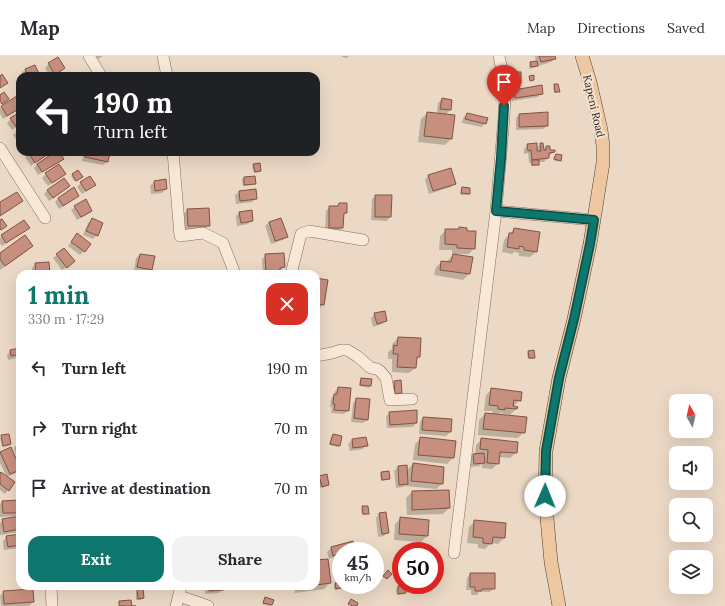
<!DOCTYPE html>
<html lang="en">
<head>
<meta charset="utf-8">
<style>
	:root { --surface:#fff; --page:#f2f2f3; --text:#2b2b33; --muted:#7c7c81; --line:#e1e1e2; --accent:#0f766e }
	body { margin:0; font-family:Lora,serif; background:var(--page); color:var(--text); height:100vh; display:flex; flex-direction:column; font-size:15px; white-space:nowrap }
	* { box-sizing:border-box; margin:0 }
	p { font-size:13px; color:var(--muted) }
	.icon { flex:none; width:22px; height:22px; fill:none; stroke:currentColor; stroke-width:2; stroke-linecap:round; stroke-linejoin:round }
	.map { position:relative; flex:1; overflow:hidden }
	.details { position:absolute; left:16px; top:214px; width:304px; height:320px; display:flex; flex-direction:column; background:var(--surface); border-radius:12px; box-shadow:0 4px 16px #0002 }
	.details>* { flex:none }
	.hud { position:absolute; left:16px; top:16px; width:304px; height:84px; border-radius:12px; box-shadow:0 4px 16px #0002; background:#202124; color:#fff; overflow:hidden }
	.needle { width:26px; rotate:352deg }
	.tools { position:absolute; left:669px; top:338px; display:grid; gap:8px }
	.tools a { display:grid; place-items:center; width:44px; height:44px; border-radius:8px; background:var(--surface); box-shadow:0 4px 16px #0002; font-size:20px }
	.speed { position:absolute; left:332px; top:486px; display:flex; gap:8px; font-size:20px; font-weight:700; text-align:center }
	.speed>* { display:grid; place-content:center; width:52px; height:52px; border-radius:50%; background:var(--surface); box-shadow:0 4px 16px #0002; line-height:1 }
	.speed small { font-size:10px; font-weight:400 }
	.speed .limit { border:6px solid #d22; background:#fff; color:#111 }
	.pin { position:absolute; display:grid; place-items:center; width:34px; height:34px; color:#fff; margin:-41px -17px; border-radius:50% 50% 50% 0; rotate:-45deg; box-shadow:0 0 4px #0007 }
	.pin .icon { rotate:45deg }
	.me { position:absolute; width:44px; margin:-22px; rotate:1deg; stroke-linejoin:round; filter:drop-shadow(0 0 3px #0008) }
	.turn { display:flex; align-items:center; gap:14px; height:84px; padding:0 12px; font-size:18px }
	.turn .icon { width:52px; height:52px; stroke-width:2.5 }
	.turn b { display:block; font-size:28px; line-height:34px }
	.round { display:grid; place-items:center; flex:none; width:42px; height:42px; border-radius:12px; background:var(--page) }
	.summary { display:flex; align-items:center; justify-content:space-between; height:68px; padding:0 12px }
	h1 { font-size:24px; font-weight:700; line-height:30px; color:var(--accent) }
	.primary-button { display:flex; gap:8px; margin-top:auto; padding:8px 12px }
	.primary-button a { flex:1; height:46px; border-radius:12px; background:var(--accent); color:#fff; font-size:16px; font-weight:700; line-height:46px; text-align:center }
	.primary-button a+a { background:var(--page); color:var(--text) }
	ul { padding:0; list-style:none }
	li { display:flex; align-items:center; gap:12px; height:60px; padding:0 12px }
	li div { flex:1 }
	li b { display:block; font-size:15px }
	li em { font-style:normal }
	header { display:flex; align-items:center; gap:24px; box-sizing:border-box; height:56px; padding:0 20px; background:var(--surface); border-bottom:1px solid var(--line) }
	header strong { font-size:19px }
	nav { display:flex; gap:22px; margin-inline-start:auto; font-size:14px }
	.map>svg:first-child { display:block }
	.shadow { fill:#0003 }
	.building { fill:#c78f7e; stroke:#835244 }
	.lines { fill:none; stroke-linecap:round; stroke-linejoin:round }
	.minor-casing { stroke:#856b5c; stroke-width:12 }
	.major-casing { stroke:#533b30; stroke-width:14 }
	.minor { stroke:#f7e8d8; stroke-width:11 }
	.major { stroke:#ecc7a0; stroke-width:13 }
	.route-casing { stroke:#0a4d48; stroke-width:10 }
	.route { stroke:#0f766e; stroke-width:7 }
	.labels { text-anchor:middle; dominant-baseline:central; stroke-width:4; stroke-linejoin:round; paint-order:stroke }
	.street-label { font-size:11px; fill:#36261f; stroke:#f3e5d4 }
</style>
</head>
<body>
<header>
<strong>Map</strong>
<nav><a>Map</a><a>Directions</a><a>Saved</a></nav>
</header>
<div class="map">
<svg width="725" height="550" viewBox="0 0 725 550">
	<rect width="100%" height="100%" fill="#ebd9c5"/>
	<g class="shadow">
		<polygon points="96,0 103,0 98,3"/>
		<polygon points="342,0 349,0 347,2 342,1"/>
		<polygon points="535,0 554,0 554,3 551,6 529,13 529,9 530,7 536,6"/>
		<polygon points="58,2 64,12 60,16 54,20 50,20 45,12 49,8"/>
		<polygon points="34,10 38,20 23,20 21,17 25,14"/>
		<polygon points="517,17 520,27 518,28 515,28 515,19"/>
		<polygon points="554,29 558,35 557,37 554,37 553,31"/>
		<polygon points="514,34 542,37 538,41 512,45 511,38"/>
		<polygon points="20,39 20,53 3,63 0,58 0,52"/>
		<polygon points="442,43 450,54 445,59 451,83 445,89 418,86 421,63 427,57 437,58 438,47"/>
		<polygon points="20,57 20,69 12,74 7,67 11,63"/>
		<polygon points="467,58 485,67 482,71 462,67 463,62"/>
		<polygon points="519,59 547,70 543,73 516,74 516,62"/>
		<polygon points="20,73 20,85 18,86 13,79"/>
		<polygon points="540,88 543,94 546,91 549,91 549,95 554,96 550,99 548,100 548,102 544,106 538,106 538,108 536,110 531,110 531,107 529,107 528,97 524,98 524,93 528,89 536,93"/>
		<polygon points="31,96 50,96 31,110 25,101"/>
		<polygon points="57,96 58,96 63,103 59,106 38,119 34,112 37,108"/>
		<polygon points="69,96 76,96 71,99"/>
		<polygon points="84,96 103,96 107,106 103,109 82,105"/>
		<polygon points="155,96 164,96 163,98 155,97"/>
		<polygon points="556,99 560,104 558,106 553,104 554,100"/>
		<polygon points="254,109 260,114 259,116 254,117 252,111"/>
		<polygon points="46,118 65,118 61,121 48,130 42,122"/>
		<polygon points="72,119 80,122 74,125 71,120"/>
		<polygon points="428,120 455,128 451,131 429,138 425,124"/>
		<polygon points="254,121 254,127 253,129 243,130 242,123 244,122"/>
		<polygon points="165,124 166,133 162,137 151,138 150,130 154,126"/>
		<polygon points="81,127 95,129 91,132 82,138 77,131"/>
		<polygon points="462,132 469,138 467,139 460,139 461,134"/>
		<polygon points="48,134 65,134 49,145 44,138"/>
		<polygon points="239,136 256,142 252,146 236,148 235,139"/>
		<polygon points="78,140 74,143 59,153 55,146 58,142"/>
		<polygon points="376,140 390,161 387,165 371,164 372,143"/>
		<polygon points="339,148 346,157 343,160 342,172 338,175 325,175 326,155 330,151 336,151"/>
		<polygon points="75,151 91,155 88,158 77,164 71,154"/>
		<polygon points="188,154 209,169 205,173 184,173 184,157"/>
		<polygon points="239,157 252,165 248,168 237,170 236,160"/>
		<polygon points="281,163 286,181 283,184 271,188 265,170 269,166"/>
		<polygon points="92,164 97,179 93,183 83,179 88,167"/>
		<polygon points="459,173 466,176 474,192 469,198 457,198 457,199 471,202 469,218 463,224 434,219 436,211 442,206 447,206 447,205 454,198 452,198 452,194 439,194 440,180 446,174 458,174"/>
		<polygon points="514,173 536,196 530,201 519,200 519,197 514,196 512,198 502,196 504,184"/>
		<polygon points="25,175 2,190 0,187 0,182 2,180"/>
		<polygon points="74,182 84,195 80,199 68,190"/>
		<polygon points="31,190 26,196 0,214 0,198"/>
		<polygon points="57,199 70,209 62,214 53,202"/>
		<polygon points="140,199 151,214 147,218 134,215 136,202"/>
		<polygon points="266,199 284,211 279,215 279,218 263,218 262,203"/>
		<polygon points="35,208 49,218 32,218 32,212"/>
		<polygon points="316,224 323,249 319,253 316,252"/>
		<polygon points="375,258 386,265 382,268 373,271 371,262"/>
		<polygon points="398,282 419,301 415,305 415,312 409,317 392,316 392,303 388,303 388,296 392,293 392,288"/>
		<polygon points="20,293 20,301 8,304 7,299 10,295"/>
		<polygon points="529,295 534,301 533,303 528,303 527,297"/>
		<polygon points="361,323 371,324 370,330 369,332 359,330 360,324"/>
		<polygon points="394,326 401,337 400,338 394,339 393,328"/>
		<polygon points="338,332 348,354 344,358 331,357 332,351 330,351 331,343 334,339 335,335"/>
		<polygon points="492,333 520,344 513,351 516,353 510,359 500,357 498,359 524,376 518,382 478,379 479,364 485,358 492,359 493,355 484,355 486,339"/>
		<polygon points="357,343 367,364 363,367 351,366 353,347"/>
		<polygon points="390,357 416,367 413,371 387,372 386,360"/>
		<polygon points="423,362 451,364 450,376 446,380 419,378 420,366"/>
		<polygon points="333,379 339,390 338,391 329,389 331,381"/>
		<polygon points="2,380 10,388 9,390 2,391 0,382"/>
		<polygon points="421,382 453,402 447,408 413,404 415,388"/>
		<polygon points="482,383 516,397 510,402 499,401 498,407 492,413 482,412 482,408 480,410 470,411 469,403 473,399 475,399 476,389"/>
		<polygon points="352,384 366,389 363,393 350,395 348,388"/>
		<polygon points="20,387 20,416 19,414 16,417 7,421 0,407 0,397 1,397 17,404 14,392 17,388"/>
		<polygon points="413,408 442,428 436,433 405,430 403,431 396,432 394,415 398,411 406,415"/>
		<polygon points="382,417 389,423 387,424 381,425 380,418"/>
		<polygon points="0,418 8,434 5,438 0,434"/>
		<polygon points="320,421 328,429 327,430 320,432 318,422"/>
		<polygon points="412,436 449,452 443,458 407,459 406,442"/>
		<polygon points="2,446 19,456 15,460 0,461 0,448"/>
		<polygon points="363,451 368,457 366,459 362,459 361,453"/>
		<polygon points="379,458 388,476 384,480 378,481 376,462"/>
		<polygon points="20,461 20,476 0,479 0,467 3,464"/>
		<polygon points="401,462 427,480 421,486 394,484 395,468"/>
		<polygon points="475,465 505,468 504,482 498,488 491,487 485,493 478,492 478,488 467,487 469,471"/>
		<polygon points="20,479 20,491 19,492 4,494 3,485 7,481"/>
		<polygon points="352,486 354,495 341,495 341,513 339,514 335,501 329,503 327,496 331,492"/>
		<polygon points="316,505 330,527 324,533 295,537 294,530 316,530"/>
		<polygon points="470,518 494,532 490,536 479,536 477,539 471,539 471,534 466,534 467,522"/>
		<polygon points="335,528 340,531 338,533 334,534 334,529"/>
		<polygon points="415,529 427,529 415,531"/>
		<polygon points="205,530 223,530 223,533 219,537 205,538"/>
		<polygon points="398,531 405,536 404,538 397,539 396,533"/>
		<polygon points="137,534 143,542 141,544 136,544 136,536"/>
		<polygon points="4,536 33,546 29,550 1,550 0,540"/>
		<polygon points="265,542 272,548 270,550 262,548"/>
	</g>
	<g class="building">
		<polygon points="539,0 555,0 556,3 541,6"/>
		<polygon points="58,1 65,12 55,19 48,7"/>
		<polygon points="537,5 538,10 531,11 530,6"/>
		<polygon points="35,9 40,20 28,20 25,13"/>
		<rect x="516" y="16" width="5" height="11"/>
		<polygon points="2,18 8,27 0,32 0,20"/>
		<polygon points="534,19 534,24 530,25 529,20"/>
		<polygon points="554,28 558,28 560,36 555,36"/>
		<polygon points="542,29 543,38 515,42 514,34"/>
		<polygon points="4,36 9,43 2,48 0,45 0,39"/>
		<polygon points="20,38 20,52 7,60 1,50"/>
		<polygon points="442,42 452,44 451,54 440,53"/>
		<polygon points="20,56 20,69 16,71 10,62"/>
		<polygon points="427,56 455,59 452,83 424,80"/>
		<polygon points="548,56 548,70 519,71 519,58"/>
		<polygon points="467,57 488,62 486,68 465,63"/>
		<polygon points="20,72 20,81 16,75"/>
		<polygon points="537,87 537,95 541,95 540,87 543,87 544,94 546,94 546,90 550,90 550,94 555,94 555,96 549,97 549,102 532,104 531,94 528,95 527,88"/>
		<polygon points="28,96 51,96 35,107"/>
		<polygon points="55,96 59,96 64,103 42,116 37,108"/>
		<polygon points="86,96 110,96 108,106 85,101"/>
		<polygon points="556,98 562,99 561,105 554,103"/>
		<rect x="532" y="104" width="7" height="5"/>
		<polygon points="260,107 261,115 255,116 253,108"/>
		<polygon points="59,108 66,118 52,127 45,117"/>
		<polygon points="451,112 456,128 433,135 428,119"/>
		<polygon points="78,114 83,121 76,125 72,118"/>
		<polygon points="90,120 96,129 86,135 80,126"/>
		<polygon points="255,120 256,128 244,129 244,121"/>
		<polygon points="64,122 70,130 53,142 47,134"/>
		<polygon points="166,123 167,133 155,135 154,125"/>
		<polygon points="74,131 79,140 63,150 58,142"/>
		<polygon points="462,131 470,132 470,138 461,137"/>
		<polygon points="256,133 257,143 240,145 239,135"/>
		<polygon points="17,136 23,145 0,160 0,146"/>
		<polygon points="375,139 392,139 391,161 375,161"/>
		<polygon points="86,143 92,155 81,161 74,150"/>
		<polygon points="339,147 347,147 347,157 344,157 343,172 329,172 329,150 338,150"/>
		<polygon points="209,152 210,170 188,170 187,153"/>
		<polygon points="252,154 253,165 241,167 239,156"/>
		<polygon points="92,162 103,167 98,180 86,175"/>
		<polygon points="281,162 288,181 275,185 269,166"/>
		<polygon points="2,163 7,170 1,174 0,173 0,164"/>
		<polygon points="24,164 30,172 6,187 1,179"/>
		<polygon points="459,171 467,172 467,175 476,175 475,193 457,192 457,189 445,188 445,173 459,173"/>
		<polygon points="514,172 540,176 537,196 524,194 524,191 519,190 519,193 507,191 509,177 513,177"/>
		<polygon points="77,177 91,188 85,196 71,186"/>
		<polygon points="25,179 33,190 5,210 0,203 0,197"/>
		<polygon points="64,192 75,205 67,212 56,198"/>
		<polygon points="284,197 285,211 280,212 280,218 266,218 265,198"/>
		<polygon points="140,198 155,200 152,214 137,211"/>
		<polygon points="453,198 473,201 470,218 440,214 441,205 451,206"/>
		<polygon points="49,206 50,218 36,218 35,207"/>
		<polygon points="184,215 201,218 184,218"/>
		<polygon points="316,222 328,224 324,249 316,248"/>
		<polygon points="385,255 387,265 377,268 374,257"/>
		<polygon points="398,281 421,282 420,301 417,301 416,312 397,311 398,298 393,298 394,289 397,290"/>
		<polygon points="20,292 20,298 11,300 10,294"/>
		<polygon points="534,294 535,302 529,302 528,295"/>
		<polygon points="361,322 372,323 371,330 360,329"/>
		<polygon points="401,324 402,337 395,338 394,325"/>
		<polygon points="338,331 351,332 349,355 334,354 335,348 333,348 334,338 337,338"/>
		<polygon points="491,332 522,336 521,345 514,344 513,350 518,351 517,353 505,352 505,354 498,353 498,350 489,349"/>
		<polygon points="356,342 370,343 368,364 354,362"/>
		<polygon points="417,354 417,367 390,369 389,356"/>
		<polygon points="485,357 527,361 525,377 483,373"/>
		<polygon points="423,361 452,363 451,376 422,374"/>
		<polygon points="9,378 11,388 3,390 1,379"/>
		<polygon points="333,378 342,380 340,390 330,388"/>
		<polygon points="366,381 368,390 353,392 352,383"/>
		<polygon points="420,381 456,385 454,402 418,399"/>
		<polygon points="481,382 518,386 517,397 500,396 499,408 487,407 488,394 480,393"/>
		<polygon points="20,386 20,400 17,387"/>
		<polygon points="11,391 20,412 20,414 10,418 0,396"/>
		<polygon points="484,397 485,407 474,408 473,398"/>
		<polygon points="413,407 444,411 443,428 411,425"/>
		<polygon points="407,409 408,428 399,429 398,410"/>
		<polygon points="389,415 390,423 382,424 381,416"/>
		<polygon points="1,416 15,426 9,435 0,428 0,417"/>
		<polygon points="327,418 329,429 322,431 319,420"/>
		<polygon points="449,434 450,452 412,454 412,435"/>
		<polygon points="20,444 20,457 3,457 2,445"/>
		<polygon points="362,450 368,450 369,458 363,458"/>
		<polygon points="386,456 389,477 382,478 379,457"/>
		<polygon points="20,460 20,473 4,476 2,463"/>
		<polygon points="400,461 429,464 428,480 399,478"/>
		<polygon points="474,464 506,467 505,482 493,481 492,488 483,487 483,482 473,481"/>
		<polygon points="20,478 20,489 8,491 6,480"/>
		<polygon points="353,485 355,495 341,495 341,506 339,498 333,500 331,491"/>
		<polygon points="328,503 331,527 316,529 316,504"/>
		<polygon points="388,514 392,518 387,523 383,520"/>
		<polygon points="470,517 495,517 495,533 482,533 481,535 475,535 475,531 470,531"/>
		<polygon points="340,526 341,532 336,533 335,527"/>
		<polygon points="406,529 406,537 398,538 398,530"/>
		<polygon points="208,530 224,530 224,534 209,535"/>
		<polygon points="143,532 144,542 138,543 137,533"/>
		<polygon points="33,533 34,546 4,548 3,535"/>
		<polygon points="265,541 274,544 272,549 263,547"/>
		<polygon points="351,543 358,547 357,550 353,550 348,548"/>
		<polygon points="131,544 132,550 136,550 119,550 119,545"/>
	</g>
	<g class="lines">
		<defs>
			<g id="minor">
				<polyline points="89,0 101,20"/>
				<polyline points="163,0 167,20"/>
				<polyline points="0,92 45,162"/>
				<polyline points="173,96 180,180 203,177 223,187 235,218"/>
				<polyline points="496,155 594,164"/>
				<polyline points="291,218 301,178 309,175 363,184"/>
				<polyline points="316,300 332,297 341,294 347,294 357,300 371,312 377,313 380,315 386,322 390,344 412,343"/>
				<polyline points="454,497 496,155 504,61 505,40 503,20 499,0"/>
				<polyline points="51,530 52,550"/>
				<polyline points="179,540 208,550"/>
				<polyline points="176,550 181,530"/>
			</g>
			<polyline id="major" points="559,550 551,506 545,440 546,395 559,322 574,263 590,188 603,107 603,90 601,74 590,26 582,0"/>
		</defs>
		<use href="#minor" class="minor-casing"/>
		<use href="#major" class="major-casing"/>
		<use href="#minor" class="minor"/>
		<use href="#major" class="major"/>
	</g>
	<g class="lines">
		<defs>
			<polyline id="route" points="504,50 501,102 496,155 594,164 590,188 574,263 559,322 546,395 545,440"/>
		</defs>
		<use href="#route" class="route-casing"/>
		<use href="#route" class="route"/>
	</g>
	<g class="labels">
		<g class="street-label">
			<text transform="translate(594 50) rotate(77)">Kapeni Road</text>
		</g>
	</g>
</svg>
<div class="tools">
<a><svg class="needle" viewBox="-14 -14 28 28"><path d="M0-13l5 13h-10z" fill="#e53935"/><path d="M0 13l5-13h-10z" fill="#7c7c81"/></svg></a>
<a><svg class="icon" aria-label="sound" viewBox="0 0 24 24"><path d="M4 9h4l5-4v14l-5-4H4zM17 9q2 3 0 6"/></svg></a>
<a><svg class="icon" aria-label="search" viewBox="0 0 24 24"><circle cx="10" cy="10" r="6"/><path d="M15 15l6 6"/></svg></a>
<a><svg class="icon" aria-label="layers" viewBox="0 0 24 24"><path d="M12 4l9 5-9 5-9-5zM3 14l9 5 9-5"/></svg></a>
</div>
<div class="speed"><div>45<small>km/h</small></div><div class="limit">50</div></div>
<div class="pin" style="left:504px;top:50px;background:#d93025"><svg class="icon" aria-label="arrive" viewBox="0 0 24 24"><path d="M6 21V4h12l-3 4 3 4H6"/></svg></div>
<svg class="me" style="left:545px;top:440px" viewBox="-20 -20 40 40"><circle r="19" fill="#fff"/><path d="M0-13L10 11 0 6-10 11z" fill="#0f766e"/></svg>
<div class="hud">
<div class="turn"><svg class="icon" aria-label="left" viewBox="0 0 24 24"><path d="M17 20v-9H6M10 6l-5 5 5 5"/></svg><div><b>190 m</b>Turn left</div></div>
</div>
<section class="details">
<div class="summary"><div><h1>1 min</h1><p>330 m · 17:29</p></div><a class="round" style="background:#d93025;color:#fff"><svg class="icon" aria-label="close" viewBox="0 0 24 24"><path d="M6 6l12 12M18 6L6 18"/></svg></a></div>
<ul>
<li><svg class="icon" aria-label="left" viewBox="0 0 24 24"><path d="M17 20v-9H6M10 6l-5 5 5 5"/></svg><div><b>Turn left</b></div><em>190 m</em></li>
<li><svg class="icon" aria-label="right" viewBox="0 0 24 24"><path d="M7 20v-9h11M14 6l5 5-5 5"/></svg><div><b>Turn right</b></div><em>70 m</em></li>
<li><svg class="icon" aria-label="arrive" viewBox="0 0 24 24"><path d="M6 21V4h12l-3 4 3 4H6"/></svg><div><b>Arrive at destination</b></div><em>70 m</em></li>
</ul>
<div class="primary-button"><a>Exit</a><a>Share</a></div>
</section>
</div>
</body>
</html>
